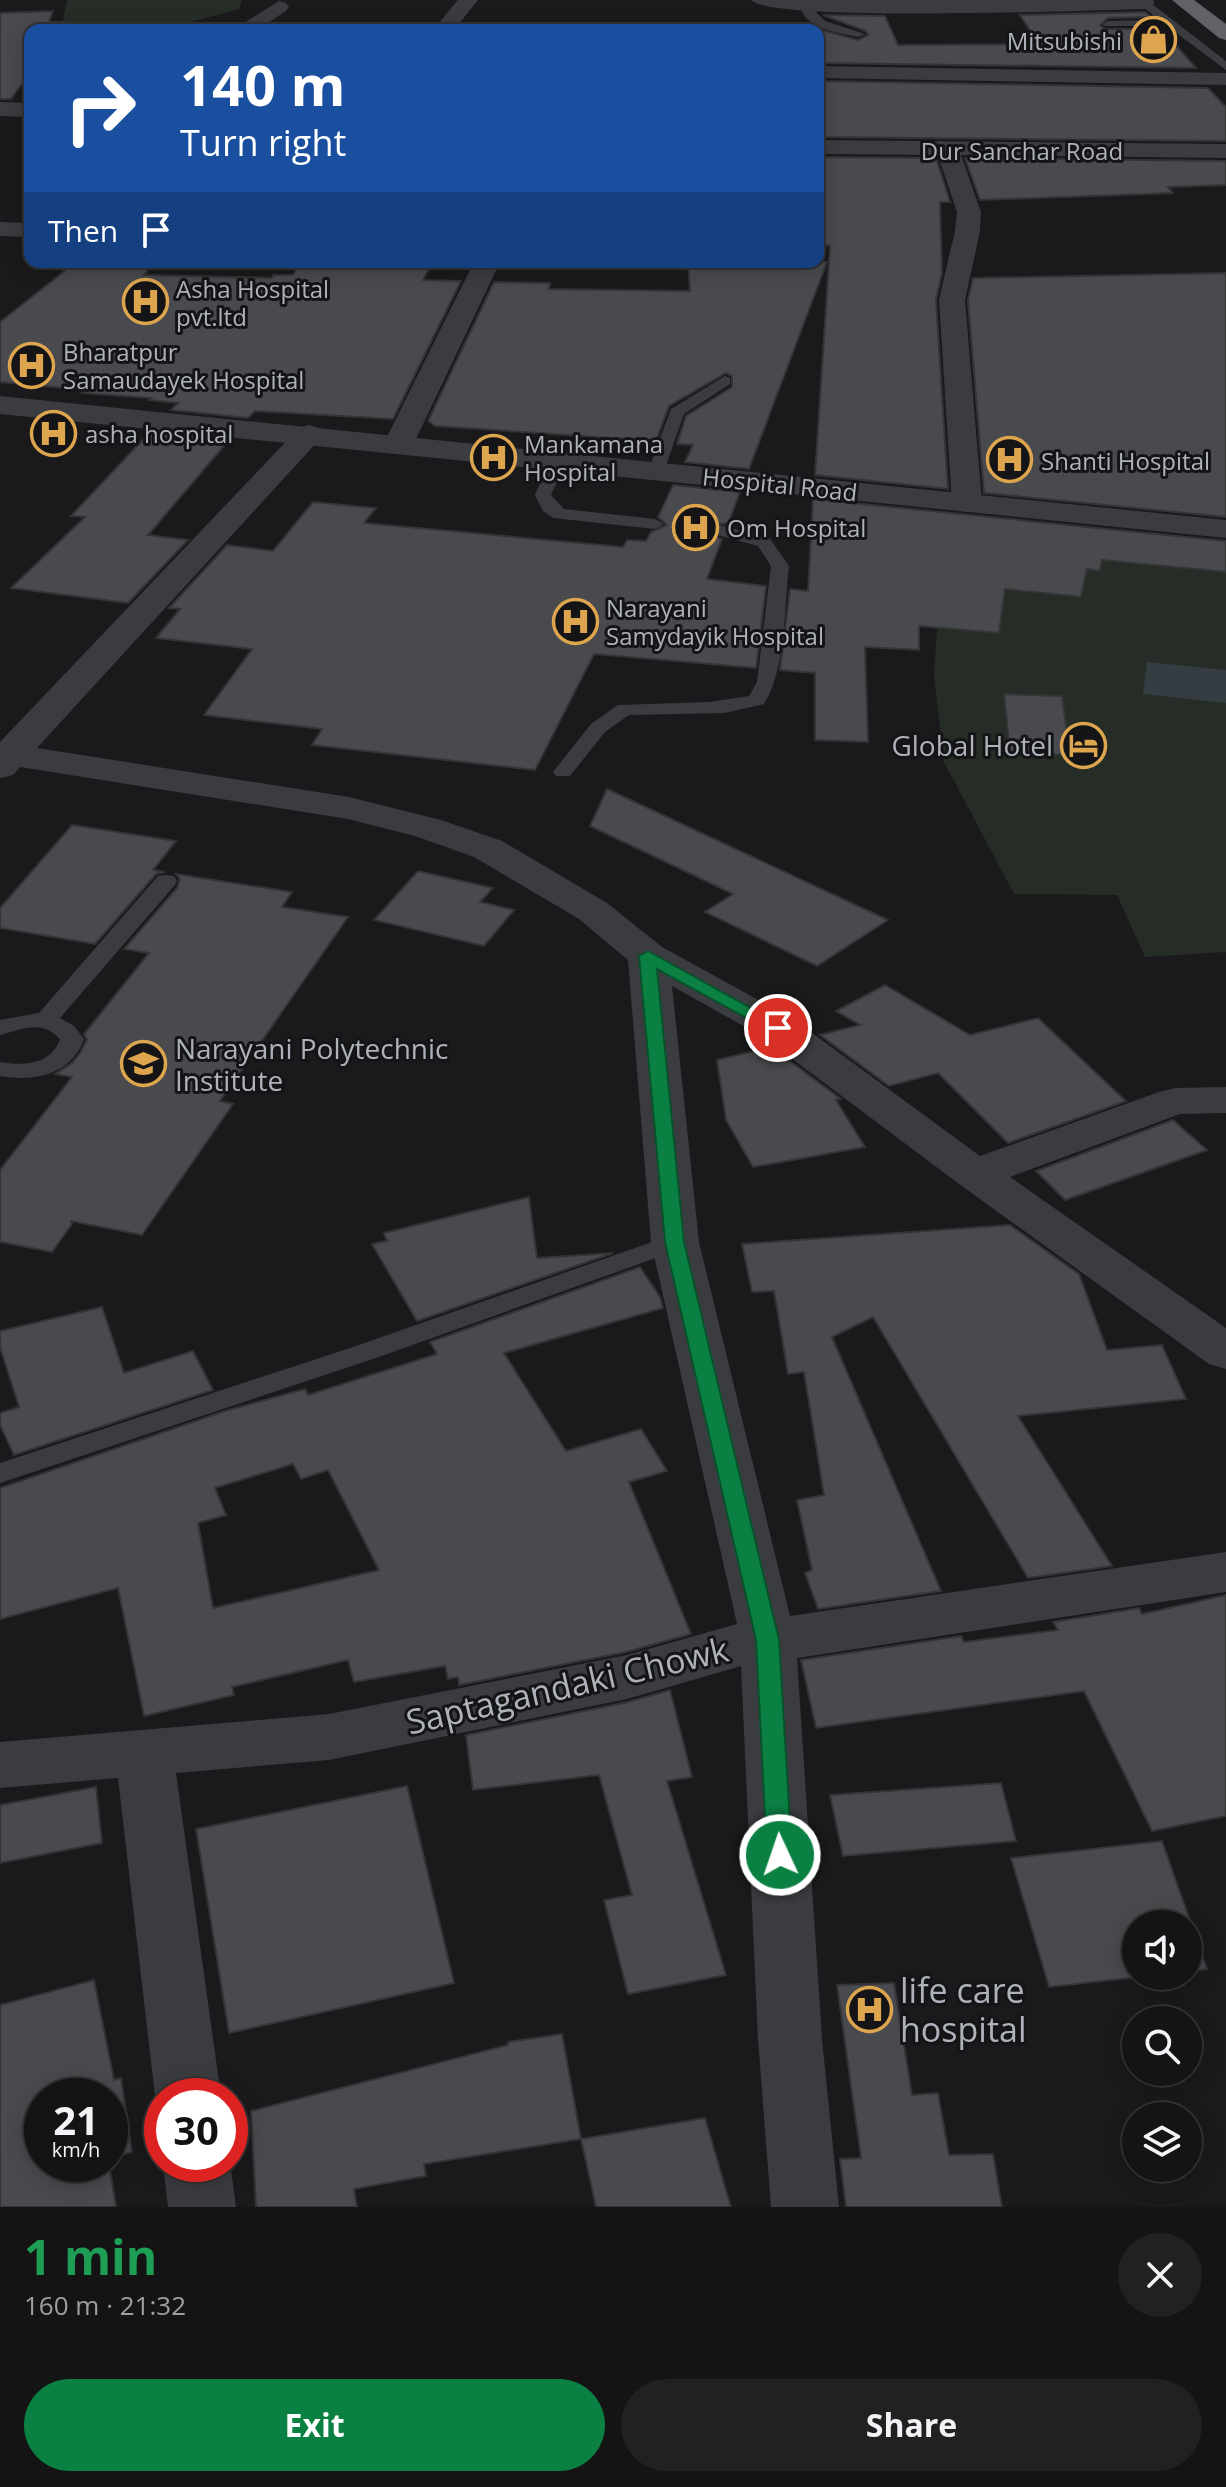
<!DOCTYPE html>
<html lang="en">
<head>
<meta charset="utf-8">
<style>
	:root { --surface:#141415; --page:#212122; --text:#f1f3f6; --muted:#9d9ea0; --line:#333334; --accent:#0b8043 }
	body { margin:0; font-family:"Open Sans",sans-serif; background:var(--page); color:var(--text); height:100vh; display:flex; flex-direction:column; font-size:30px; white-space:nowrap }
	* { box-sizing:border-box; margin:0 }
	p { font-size:26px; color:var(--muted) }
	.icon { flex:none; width:44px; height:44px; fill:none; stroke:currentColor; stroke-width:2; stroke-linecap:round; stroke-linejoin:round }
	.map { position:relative; height:2207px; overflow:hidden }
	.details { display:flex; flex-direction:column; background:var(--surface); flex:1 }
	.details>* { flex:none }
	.top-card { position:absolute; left:24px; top:24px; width:800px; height:244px; border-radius:16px; box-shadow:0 4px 20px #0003,0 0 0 2px var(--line); background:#1a4fa0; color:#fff; overflow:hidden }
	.tools { position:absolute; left:1122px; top:1910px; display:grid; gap:16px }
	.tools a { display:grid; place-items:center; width:80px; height:80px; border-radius:50%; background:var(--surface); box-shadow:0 4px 20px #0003,0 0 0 2px var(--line); font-size:40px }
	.speed { position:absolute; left:24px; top:2078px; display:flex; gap:16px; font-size:40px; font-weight:700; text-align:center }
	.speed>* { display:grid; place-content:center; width:104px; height:104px; border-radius:50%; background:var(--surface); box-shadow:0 4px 20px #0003,0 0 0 2px var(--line); line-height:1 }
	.speed small { font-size:20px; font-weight:400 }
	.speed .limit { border:12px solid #d22; background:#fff; color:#111 }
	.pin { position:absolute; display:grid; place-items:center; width:68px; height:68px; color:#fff; margin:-34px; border:4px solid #fff; border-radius:50%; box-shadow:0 2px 8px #0007 }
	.me { position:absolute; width:88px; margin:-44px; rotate:357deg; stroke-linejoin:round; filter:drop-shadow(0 0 6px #0008) }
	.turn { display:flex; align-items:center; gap:28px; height:168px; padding:0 24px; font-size:36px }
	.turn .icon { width:104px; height:104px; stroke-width:2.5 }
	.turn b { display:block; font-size:56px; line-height:68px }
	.then { display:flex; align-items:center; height:76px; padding:0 24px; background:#0003; gap:16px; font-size:30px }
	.round { display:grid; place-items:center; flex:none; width:84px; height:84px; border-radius:42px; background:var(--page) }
	.headline { display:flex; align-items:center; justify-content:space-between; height:136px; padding:0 24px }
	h1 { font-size:48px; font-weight:700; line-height:60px; color:#1e9e55 }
	.primary-button { display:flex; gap:16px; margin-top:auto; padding:16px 24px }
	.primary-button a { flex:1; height:92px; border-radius:48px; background:var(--accent); color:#fff; font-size:32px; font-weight:700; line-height:92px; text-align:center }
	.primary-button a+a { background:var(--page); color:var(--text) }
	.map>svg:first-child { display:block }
	.green { fill:#262d27 }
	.water { fill:#353d43 }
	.building { fill:#494a4e; stroke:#343437; stroke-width:2; fill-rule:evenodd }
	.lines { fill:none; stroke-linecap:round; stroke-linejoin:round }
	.service { fill:#3b3c40; fill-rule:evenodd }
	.minor { fill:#3b3c40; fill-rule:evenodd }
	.tertiary { fill:#3b3c40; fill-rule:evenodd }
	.trunk { fill:#606268; fill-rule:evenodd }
	.route { fill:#0b8043; stroke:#07532c; stroke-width:2 }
	.labels { text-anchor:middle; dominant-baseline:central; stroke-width:6; stroke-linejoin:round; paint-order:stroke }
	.far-poi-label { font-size:24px; fill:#aeb2ba; stroke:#151517; text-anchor:start }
	.far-street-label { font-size:24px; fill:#aeb2ba; stroke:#151517 }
	.poi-label { font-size:28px; fill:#aeb2ba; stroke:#151517; text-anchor:end }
	.near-street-label { font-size:34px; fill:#aeb2ba; stroke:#151517 }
	.near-poi-label { font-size:34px; fill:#aeb2ba; stroke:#151517; text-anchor:start }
</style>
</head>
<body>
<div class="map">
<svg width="1226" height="2207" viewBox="0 0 1226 2207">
	<rect width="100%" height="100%" fill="#1a1a1c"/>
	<g class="green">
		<polygon points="67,0 242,0 239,9 162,30 61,30"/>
		<polygon points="1226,549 1226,952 1145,957 1117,895 1014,894 944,762 934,676 940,587 969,557"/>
	</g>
	<polygon class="water" points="1147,662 1226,670 1226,703 1143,694"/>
	<g class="building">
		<polygon points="53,11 49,22 65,22 59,30 30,30 30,72 11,99 0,99 0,13"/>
		<polygon points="1145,12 1151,17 1108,18 1100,25 1104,29 1162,29 1196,68 818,63 818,29 858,40 868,35 866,31 823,15 885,16 898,45 1039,44 1020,15"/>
		<polygon points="818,81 1208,88 1226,107 1226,141 818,137"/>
		<polygon points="818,157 936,158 950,202 940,202 942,273 936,300 948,489 815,475 830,246 818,243"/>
		<polygon points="965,158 1226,161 1226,185 1168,187 1173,193 980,200"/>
		<polygon points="76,262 154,262 144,275 272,278 273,275 293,275 301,262 432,262 423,280 461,281 393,419 255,411 248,418 171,410 178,403 149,400 151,398 82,393 85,390 0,382 0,322"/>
		<polygon points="688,262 827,262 749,469 685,462 693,445 677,444 686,416 732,387 732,376 726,373 669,406 656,441 435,426 428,421 494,282 550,283 549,289 690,291"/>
		<polygon points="1226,273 1226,517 984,493 968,300 973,278"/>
		<polygon points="150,432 229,440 148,535 188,540 128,603 11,588 85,517 71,516"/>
		<polygon points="673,485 740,492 728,524 714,523 709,528 712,536 722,539 707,579 766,586 756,668 594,654 535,770 312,745 322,729 204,715 252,649 156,638 180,609 169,608 227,545 273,551 313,502 376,508 364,523 623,547 627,540 646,541 651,532 667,525 658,517"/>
		<polygon points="813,499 1226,541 1226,572 1102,560 1100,571 1087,569 1081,597 1005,589 999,633 919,626 919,650 865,647 868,742 815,740 815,673 780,670 790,589 808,591"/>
		<polygon points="1004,694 1062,696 1070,755 1010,753"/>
		<polygon points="607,789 888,920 817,966 705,912 733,894 590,826"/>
		<polygon points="72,825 176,841 153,870 165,872 156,874 95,944 0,928 0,908"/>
		<polygon points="418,871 493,888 480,902 514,910 484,946 374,920"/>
		<polygon points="176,874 292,892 282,907 348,917 220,1101 233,1104 142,1235 71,1221 72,1224 52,1252 0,1242 0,1170 72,1077 55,1074 72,1063 80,1053 87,1040 84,1034 149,953 124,949 177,888 180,879"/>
		<polygon points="885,985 970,1035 1038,1018 1126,1101 1008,1143 938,1073 889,1086 820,1035 860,1025 836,1011"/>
		<polygon points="771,1047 841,1099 836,1100 865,1147 753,1167 726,1120 717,1060"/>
		<polygon points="1173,1120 1207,1150 1065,1200 1036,1171"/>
		<polygon points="529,1197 537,1258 613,1253 417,1321 372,1244 387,1241 384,1233"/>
		<polygon points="1010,1225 1079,1274 1107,1350 1162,1345 1186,1399 1018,1416 1112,1566 1028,1578 873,1317 832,1337 941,1591 818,1609 805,1573 812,1570 797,1500 824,1495 804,1372 788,1374 774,1291 752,1292 742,1244"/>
		<path d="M640,1267L660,1297L663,1308L504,1353L566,1451L641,1429L667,1471L629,1482L691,1634L626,1652L459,1685L458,1677L448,1679L445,1666L354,1682L348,1660L232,1687L234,1695L144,1716L118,1588L0,1619V1488L225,1411L305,1389L308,1395L437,1354L430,1342ZM293,1464L301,1479L328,1470L379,1570L213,1608L198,1523L226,1515L215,1488Z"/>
		<polygon points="102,1307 124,1373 193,1351 213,1390 14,1455 0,1425 0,1413 19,1407 0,1347 0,1331"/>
		<polygon points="1226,1595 1226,1816 1152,1831 1084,1691 816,1728 801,1660 961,1636 964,1642 1058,1630 1053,1622 1139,1608 1142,1614"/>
		<polygon points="670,1690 692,1777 667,1781 726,1975 628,1994 604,1900 632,1895 599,1775 473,1790 466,1735 628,1702"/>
		<polygon points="1001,1783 1016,1841 843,1856 830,1795"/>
		<polygon points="407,1786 454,1983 229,2033 196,1829"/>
		<polygon points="96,1787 102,1843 0,1863 0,1805"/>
		<polygon points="1162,1841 1207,1969 1188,1972 1188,1924 1136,1924 1136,1976 1148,1976 1049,1987 1011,1858"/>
		<polygon points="94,1980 114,2080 121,2078 132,2152 110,2158 110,2096 42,2096 42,2164 109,2164 116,2207 0,2207 0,2005"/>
		<polygon points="894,1983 912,2095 938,2093 949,2155 993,2154 1002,2207 846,2207 840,2159 861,2158 837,1985"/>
		<polygon points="562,2034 581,2139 424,2164 426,2176 354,2189 357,2207 256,2207 251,2111 508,2045 508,2042"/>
		<polygon points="705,2118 731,2207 596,2207 581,2139"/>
	</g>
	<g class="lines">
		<g class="service">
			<polygon points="1135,0 1147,0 1226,61 1226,70 1167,26 1104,26 1103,24 1108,21 1159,20"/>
			<path d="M800,4H808L825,21L865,34L859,37C838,33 803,29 800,4Z"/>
			<polygon points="725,376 730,378 730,384 684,414 664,471 656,476 650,474 648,471 671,409"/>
			<polygon points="558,456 566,461 551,495 564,509 655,519 664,524 655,529 553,518 543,511 535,495 550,461"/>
			<path d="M720,525L770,539L789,566C784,607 786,670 764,704L725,713L629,715L605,732L570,776H556L553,772L591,724L618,705L709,702L749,696L757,682L771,566L758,546L714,534L711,530L714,526Z"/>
			<path d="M166,875L174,876L177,881L174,886L60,1018L74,1026L84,1039C71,1075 34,1082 0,1076V1062C24,1066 51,1065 60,1039C42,1019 22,1029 0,1035V1020L39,1013L158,876Z"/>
			<polygon points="675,1234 684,1236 688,1242 684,1248 376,1358 0,1483 0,1463 356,1346"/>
		</g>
		<g class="minor">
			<polygon points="458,0 478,0 454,30 433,30"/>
			<path d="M751,0H1153L1155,3L1145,9C1094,10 771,23 751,0Z"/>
			<polygon points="279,1 286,3 289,7 286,11 257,30 233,30"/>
			<polygon points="818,66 1226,73 1226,85 818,78"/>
			<polygon points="0,102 30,103 30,117 0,116"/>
			<polygon points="818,140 1226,144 1226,158 961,155 981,212 980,231 965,300 982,503 978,510 967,512 956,510 952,503 939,300 955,231 957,212 938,155 818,154"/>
			<polygon points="0,222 30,223 30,237 0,236"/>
			<polygon points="474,262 500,262 414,443 409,449 399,452 389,449 384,443"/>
			<polygon points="309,425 319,428 324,434 319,440 37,748 349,797 441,820 502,841 607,903 662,947 793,1019 980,1156 1159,1092 1175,1088 1226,1087 1226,1113 1180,1114 1010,1177 1226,1328 1226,1369 1209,1364 959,1184 763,1037 672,986 699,1242 790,1616 1226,1552 1226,1592 797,1658 822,2039 839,2207 771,2207 758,2039 741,1666 627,1699 329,1760 176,1773 221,2096 162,2096 162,2111 155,2096 118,1778 0,1788 0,1742 329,1714 627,1655 737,1624 651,1242 628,960 579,919 474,857 415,836 348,819 20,767 13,775 0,778 0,742 299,428"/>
			<polygon points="230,2162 236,2207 168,2207 163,2164"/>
		</g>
		<polygon class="tertiary" points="0,396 1226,520 1226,538 0,414"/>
		<polygon class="trunk" points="1172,0 1194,0 1226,24 1226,40 1219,38"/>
	</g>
	<polygon class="route" points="648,951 787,1028 778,1034 772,1032 657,969 684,1242 779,1640 792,1855 789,1862 780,1865 771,1862 767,1855 756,1640 665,1242 639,956"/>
	<defs>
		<symbol id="shop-ring" viewBox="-11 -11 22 22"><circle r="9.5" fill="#151517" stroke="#dea54f" stroke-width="1.5"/><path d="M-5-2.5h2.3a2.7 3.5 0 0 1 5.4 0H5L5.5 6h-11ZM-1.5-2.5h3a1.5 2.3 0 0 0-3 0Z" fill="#dea54f"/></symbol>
		<symbol id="hospital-ring" viewBox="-11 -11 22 22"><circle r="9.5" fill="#151517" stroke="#dea54f" stroke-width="1.5"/><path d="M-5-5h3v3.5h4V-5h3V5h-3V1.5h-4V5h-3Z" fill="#dea54f"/></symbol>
		<symbol id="hotel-ring" viewBox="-11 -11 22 22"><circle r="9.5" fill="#151517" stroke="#dea54f" stroke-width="1.5"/><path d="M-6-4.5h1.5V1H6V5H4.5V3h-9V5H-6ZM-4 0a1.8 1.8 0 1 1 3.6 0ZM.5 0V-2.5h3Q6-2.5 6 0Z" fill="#dea54f"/></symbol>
		<symbol id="school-ring" viewBox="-11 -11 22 22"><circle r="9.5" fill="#151517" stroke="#dea54f" stroke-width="1.5"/><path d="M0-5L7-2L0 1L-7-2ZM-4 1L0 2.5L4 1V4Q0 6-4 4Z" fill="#dea54f"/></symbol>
	</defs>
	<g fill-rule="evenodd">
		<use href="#shop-ring" x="1128" y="14" width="51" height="51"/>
		<use href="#hospital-ring" x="120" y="276" width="51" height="51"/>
		<use href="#hospital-ring" x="6" y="340" width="51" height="51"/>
		<use href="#hospital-ring" x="28" y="408" width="51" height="51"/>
		<use href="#hospital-ring" x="468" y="432" width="51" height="51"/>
		<use href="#hospital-ring" x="984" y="434" width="51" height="51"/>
		<use href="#hospital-ring" x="670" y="502" width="51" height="51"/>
		<use href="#hospital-ring" x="550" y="596" width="51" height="51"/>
		<use href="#hotel-ring" x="1058" y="720" width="51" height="51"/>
		<use href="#school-ring" x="118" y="1038" width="51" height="51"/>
		<use href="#hospital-ring" x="844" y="1984" width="51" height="51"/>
	</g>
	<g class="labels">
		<g class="far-poi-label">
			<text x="1122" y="40" text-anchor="end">Mitsubishi</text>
			<text x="176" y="288">Asha Hospital<tspan x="176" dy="28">pvt.ltd</tspan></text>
			<text x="63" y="351">Bharatpur<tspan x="63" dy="28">Samaudayek Hospital</tspan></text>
			<text x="85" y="433">asha hospital</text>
			<text x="524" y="443">Mankamana<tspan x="524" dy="28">Hospital</tspan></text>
			<text x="1041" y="460">Shanti Hospital</text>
			<text x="727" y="527">Om Hospital</text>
			<text x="606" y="607">Narayani<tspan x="606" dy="28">Samydayik Hospital</tspan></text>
		</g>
		<g class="far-street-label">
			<text x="1022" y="150">Dur Sanchar Road</text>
			<text transform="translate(780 484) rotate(6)">Hospital Road</text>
		</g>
		<g class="poi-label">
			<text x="1053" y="745">Global Hotel</text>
			<text x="175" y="1048" text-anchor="start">Narayani Polytechnic<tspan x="175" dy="32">Institute</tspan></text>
		</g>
		<g class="near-street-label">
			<text transform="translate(567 1685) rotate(-13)">Saptagandaki Chowk</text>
		</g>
		<g class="near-poi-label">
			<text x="900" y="1990">life care<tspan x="900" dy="39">hospital</tspan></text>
		</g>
	</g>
</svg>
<div class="tools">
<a><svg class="icon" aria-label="sound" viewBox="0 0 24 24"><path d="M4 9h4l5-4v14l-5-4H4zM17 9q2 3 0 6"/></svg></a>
<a><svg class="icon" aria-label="search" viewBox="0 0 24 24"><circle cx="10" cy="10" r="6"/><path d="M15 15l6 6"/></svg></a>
<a><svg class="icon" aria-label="layers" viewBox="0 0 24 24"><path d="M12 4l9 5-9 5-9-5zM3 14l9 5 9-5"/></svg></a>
</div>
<div class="speed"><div>21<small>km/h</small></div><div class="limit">30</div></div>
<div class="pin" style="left:778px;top:1028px;background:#d93025"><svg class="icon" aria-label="arrive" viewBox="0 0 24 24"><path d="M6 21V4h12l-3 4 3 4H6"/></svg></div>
<svg class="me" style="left:780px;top:1855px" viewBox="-20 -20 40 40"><circle r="17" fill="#0b8043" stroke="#fff" stroke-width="3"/><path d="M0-11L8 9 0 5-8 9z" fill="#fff"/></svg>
<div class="top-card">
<div class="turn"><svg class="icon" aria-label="right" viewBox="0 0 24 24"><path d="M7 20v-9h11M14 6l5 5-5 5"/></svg><div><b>140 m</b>Turn right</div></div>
<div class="then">Then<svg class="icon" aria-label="arrive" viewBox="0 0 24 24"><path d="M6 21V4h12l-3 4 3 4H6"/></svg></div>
</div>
</div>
<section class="details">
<div class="headline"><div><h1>1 min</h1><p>160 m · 21:32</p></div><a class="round"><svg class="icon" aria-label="close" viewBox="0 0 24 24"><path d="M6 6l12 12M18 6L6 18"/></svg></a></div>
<div class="primary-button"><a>Exit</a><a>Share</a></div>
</section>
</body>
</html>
